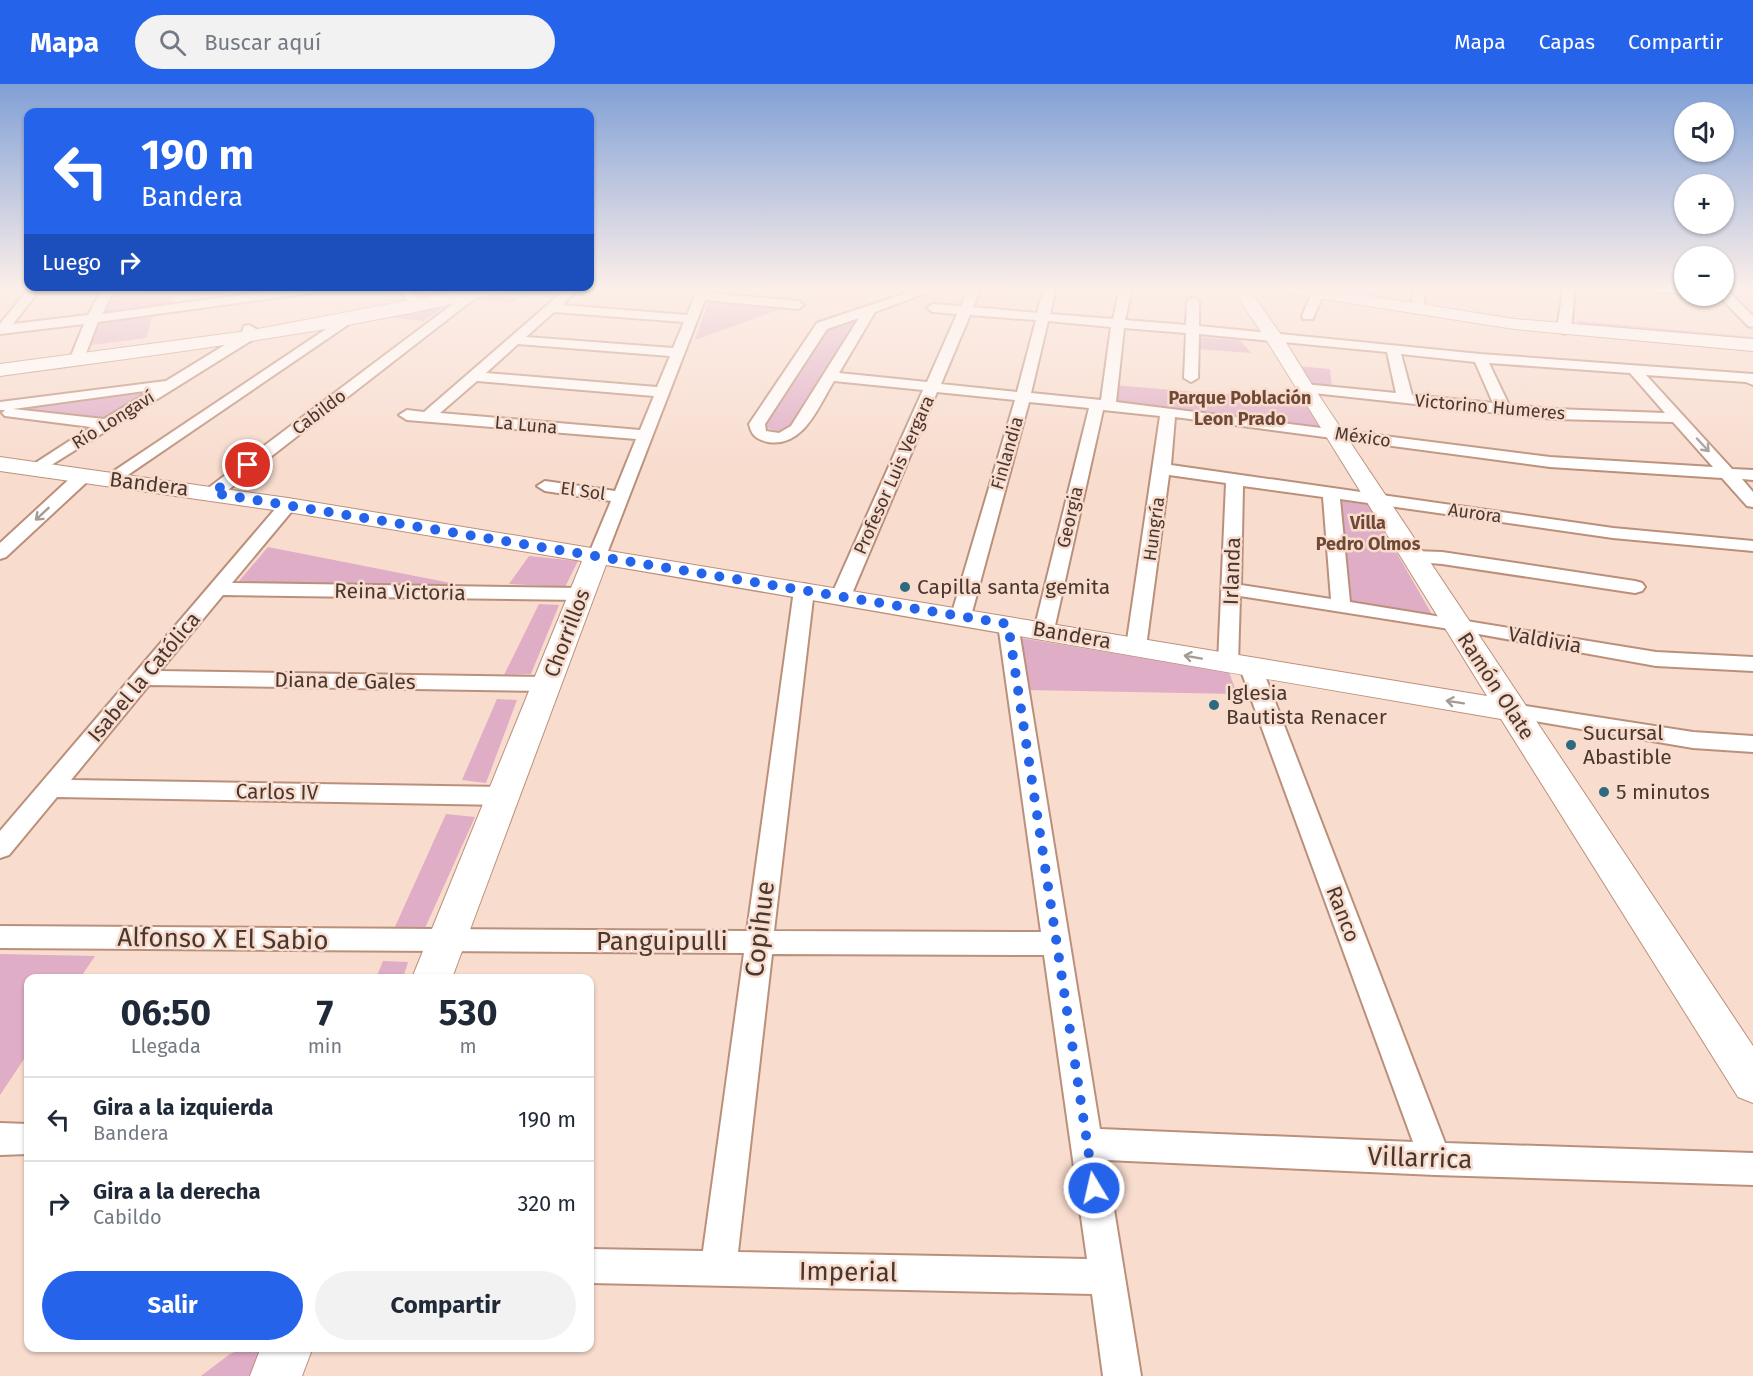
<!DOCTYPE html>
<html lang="es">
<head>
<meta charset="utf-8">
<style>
	:root { --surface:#fff; --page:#f2f2f3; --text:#1f2937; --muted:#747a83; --line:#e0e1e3; --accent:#2563eb }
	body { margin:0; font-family:"Fira Sans",sans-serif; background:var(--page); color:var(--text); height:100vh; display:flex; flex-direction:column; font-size:22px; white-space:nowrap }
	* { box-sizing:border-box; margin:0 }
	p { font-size:20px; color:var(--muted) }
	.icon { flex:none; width:33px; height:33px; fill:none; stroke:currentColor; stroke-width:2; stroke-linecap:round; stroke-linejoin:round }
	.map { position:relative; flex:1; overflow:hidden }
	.side { position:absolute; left:24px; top:890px; width:570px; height:378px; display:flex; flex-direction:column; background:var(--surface); border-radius:12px; box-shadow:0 2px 4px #0004 }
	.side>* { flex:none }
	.guide { position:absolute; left:24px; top:24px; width:570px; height:183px; border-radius:12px; box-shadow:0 2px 4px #0004; background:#2563eb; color:#fff; overflow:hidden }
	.buttons { position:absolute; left:1674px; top:18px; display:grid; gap:12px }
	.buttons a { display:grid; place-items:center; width:60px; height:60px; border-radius:50%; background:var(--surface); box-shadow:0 2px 4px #0004; font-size:30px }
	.pin { position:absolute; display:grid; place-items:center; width:51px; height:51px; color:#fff; margin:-26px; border:3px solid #fff; border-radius:50%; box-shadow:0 2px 6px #0007 }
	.me { position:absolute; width:66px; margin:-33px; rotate:351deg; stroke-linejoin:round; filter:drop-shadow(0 0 4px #0008) }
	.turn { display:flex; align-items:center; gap:21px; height:126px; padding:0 18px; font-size:27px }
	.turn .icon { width:78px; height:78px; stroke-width:2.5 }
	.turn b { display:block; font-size:42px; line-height:51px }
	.then { display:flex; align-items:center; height:57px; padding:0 18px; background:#0003; gap:12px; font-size:22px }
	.eta { display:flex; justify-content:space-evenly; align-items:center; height:102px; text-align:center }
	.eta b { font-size:36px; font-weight:700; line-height:42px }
	.action { display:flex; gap:12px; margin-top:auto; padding:12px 18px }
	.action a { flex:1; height:69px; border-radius:36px; background:var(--accent); color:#fff; font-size:24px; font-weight:700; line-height:69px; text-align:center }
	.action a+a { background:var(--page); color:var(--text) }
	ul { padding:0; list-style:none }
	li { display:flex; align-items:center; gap:18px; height:84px; padding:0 18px; border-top:2px solid var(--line) }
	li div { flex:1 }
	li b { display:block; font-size:22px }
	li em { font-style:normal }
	header { display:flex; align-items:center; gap:36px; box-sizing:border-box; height:84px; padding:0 30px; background:var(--accent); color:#fff }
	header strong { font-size:28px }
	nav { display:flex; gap:33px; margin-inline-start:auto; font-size:21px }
	.search { width:420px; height:54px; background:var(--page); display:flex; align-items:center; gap:15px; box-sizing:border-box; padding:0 21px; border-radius:33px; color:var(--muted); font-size:22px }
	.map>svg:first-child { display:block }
	.green { fill:#dfadc6 }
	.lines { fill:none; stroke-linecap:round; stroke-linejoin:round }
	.street-casing { stroke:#bb907b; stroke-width:4 }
	.secondary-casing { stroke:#bb907b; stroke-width:2 }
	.street { fill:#fff; fill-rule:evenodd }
	.secondary { fill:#fff; fill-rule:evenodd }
	.oneway { stroke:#a49b96 }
	.route { stroke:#2563eb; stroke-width:10; stroke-dasharray:0 18 }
	.poi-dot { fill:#2d6980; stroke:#f8dcce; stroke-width:2 }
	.labels { text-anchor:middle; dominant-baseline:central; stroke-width:5; stroke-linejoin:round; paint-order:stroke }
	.far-neighbourhood-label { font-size:18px; font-weight:bold; fill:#6f4935; stroke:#f8dcce }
	.far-street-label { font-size:18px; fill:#49372e; stroke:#f8dcce }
	.street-label { font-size:21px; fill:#49372e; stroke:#f8dcce }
	.poi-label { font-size:21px; fill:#49372e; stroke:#f8dcce; text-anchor:start }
	.near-street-label { font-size:26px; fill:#49372e; stroke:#f8dcce }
</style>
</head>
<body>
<header>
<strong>Mapa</strong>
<div class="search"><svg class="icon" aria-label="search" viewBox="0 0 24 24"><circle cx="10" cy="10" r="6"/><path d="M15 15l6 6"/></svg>Buscar aquí</div>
<nav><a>Mapa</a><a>Capas</a><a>Compartir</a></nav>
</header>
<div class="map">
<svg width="1753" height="1292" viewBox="0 0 1753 1292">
	<rect width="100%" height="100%" fill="#f8dcce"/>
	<g class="green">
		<polygon points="175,204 172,222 155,224 146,254 91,261 113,210"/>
		<polygon points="514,204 533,204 514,218 477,216"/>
		<polygon points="710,214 789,222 695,256"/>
		<polygon points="444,222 424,237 384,233"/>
		<polygon points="859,232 789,345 777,347 764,343 763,340 826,243"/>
		<polygon points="1577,237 1753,253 1753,258 1578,242"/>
		<polygon points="1196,253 1240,256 1251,269 1197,265"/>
		<polygon points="1295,282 1330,285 1332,304 1307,301"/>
		<polygon points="1114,301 1219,310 1298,309 1328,344 1114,319"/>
		<polygon points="158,303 103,337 0,326 0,325"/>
		<polygon points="1334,416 1369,421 1433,532 1343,520"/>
		<polygon points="268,463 476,504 234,503"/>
		<polygon points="529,472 578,477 565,503 509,500"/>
		<polygon points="539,520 559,521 531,590 504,591"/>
		<polygon points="1014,553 1229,588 1237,610 1026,606"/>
		<polygon points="497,615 517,616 486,699 462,696"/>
		<polygon points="446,730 475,733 425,844 394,845"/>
		<polygon points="0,870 95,872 80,894 28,894 28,969 0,1011"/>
		<polygon points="383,877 408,878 403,894 376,894"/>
		<polygon points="246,1263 274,1263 262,1292 201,1292 230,1270"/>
	</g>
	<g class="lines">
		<defs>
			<g id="street">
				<polygon points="29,204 41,204 13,240 88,231 103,204 115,204 102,230 292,204 324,204 318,208 98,238 83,277 76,281 69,277 84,240 0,250 0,240"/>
				<polygon points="398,204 410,204 423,222 421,225 413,225"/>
				<polygon points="474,204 488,204 219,413 207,413 205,409 207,405"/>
				<path d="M567,204H580L562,221L687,231L698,204H710L708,209L798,217L804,221L798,225L705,216L606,472L604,476H590L588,472L611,417L545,407L537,402L545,397L615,407L636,355L407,336L399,331L407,326L424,328ZM554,228L684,238L673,264L526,253ZM518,260L670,272L657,303L486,289ZM477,297L654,312L640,346L440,329Z"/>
				<path d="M921,204L936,205L875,228L839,289L927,298L957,230L933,228L927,224L933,220L961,222L969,204H981L973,223L1037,229L1044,204H1056L1050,230L1113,235L1120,204H1132L1125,236L1186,241L1187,217L1193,213L1199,217V242L1480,270L1753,290V301L1746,298L1646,291L1732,385L1753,386V396L1742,395L1753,408V423L1747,422L1722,394L1550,383L1175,333L1171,381L1613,444L1753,457V467L1613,454L1340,415L1350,518L1656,568L1753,573V587L1656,582L1456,546L1240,512L1238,579L1235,584L1228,586L1221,584L1218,579L1226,399L1169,391L1146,563L1143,568L1136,569L1129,568L1126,563L1160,332L1103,326L1054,546L1051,550L1044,552L1037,550L1034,546L1089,324L1029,318L971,532L968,536H954L951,532L1015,316L937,308L851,512L848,516H834L831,512L923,306L834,297C819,321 804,364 768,358C756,355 752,352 749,340L817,239ZM970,231L1036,236L1017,308L941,300ZM859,234L791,342L779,349L766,347L765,340L827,245ZM1048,237L1111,243L1101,316L1031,309ZM1124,244L1186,249L1184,294L1191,298L1198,294L1199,250L1387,268L1396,309L1304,300L1297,304L1304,308L1554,335L1673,338L1713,383L1550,373L1116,318ZM1401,270L1475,278L1493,319L1412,311ZM1489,279L1630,289L1665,329L1554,325L1509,321ZM1243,402L1323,413L1331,515L1241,501Z"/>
				<polygon points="1414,204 1426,204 1423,225 1417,229 1411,225"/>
				<polygon points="1563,204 1575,204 1571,246 1564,250 1557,246"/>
				<polygon points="1651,204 1684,204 1684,210 1657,208"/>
				<polygon points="1318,205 1324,209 1314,232 1313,235 1303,235 1302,232 1312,209"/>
				<polygon points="1724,206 1728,207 1753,232 1753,243 1748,242 1720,213 1724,212"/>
				<polygon points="347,231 353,235 352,238 116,399 104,399 102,395"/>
				<path d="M249,241L256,245L252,256L40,388H28L26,385L91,343L5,332L2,329L5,326H0V318L166,297L241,251L244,242ZM152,306L104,335L13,325Z"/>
				<polygon points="83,387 89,388 91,392 89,396 6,473 0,475 0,459 77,388"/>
				<polygon points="288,416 294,417 297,421 232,499 582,504 589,506 592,510 589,514 582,516 223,511 160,587 547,593 555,595 558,600 555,605 547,607 149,601 71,696 503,703 511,706 515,712 511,718 503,721 57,713 9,771 0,774 0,747 282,417"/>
				<polygon points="1413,467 1442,468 1635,497 1642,499 1645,503 1642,507 1635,509 1442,480 1406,477 1404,473 1406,469"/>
				<path d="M804,500L811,502L814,506L774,847L1041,848L998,540L1001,536H1015L1018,540L1100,1045L1413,1058L1240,584L1244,579L1251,577L1258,579L1262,584L1445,1059L1753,1069V1101L1435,1091L1106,1076L1141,1292H1103L1092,1210L590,1199V1165L703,1167L744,869L0,864V842L747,847L794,506L797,502ZM772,870L1044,871L1087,1175L738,1168Z"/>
				<polygon points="1513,620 1693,648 1753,652 1753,668 1693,664 1505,632 1502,627 1505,622"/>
				<polygon points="0,1039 28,1040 28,1070 0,1071"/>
			</g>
			<g id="secondary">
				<path d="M473,204H505L503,208C338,249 169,269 0,292V280L247,247Z"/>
				<path d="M1231,204H1248L1282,252L1314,304L1753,962V1019L1738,1013L1501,635C1203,585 905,531 606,481L452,894H412L582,477L288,428L0,387V373L288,414L1487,612L1264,252Z"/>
				<polygon points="1278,204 1320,204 1514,235 1753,255 1753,267 1514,245 1286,209"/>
				<polygon points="261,1263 313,1263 302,1292 250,1292"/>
			</g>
		</defs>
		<use href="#street" class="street-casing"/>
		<use href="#secondary" class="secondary-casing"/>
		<use href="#street" class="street"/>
		<use href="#secondary" class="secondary"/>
	</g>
	<defs><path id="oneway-shaft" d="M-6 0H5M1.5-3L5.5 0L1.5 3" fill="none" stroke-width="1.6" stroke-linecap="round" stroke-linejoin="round" transform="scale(1.5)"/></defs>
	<g class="oneway">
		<use href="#oneway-shaft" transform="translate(1703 361) rotate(47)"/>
		<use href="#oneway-shaft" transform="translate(42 430) rotate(137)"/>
		<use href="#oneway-shaft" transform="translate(1193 573) rotate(-170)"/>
		<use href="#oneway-shaft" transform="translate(1455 618) rotate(-171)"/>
	</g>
	<linearGradient id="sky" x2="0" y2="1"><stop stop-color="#81a0d6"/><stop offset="0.53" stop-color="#fcefe9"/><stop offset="1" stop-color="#fcefe9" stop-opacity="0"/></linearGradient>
	<rect width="1753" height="385" fill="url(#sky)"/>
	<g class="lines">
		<polyline class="route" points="248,381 213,409 1008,540 1094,1104"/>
	</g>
	<g class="poi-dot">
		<circle cx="905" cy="503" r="6"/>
		<circle cx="1214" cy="621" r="6"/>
		<circle cx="1571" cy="661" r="6"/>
		<circle cx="1604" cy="708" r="6"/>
	</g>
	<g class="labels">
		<g class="far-neighbourhood-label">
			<text x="1240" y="314">Parque Población<tspan x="1240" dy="21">Leon Prado</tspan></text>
			<text x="1368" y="439">Villa<tspan x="1368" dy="21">Pedro Olmos</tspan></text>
		</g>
		<g class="far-street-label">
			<text transform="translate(1490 323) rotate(5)">Victorino Humeres</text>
			<text transform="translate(319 328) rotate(-37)">Cabildo</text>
			<text transform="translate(113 336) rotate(-32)">Río Longaví</text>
			<text transform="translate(526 341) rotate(5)">La Luna</text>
			<text transform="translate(1363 353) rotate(8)">México</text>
			<text transform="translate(1007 369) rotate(-74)">Finlandia</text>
			<text transform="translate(894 391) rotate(-66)">Profesor Luis Vergara</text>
			<text transform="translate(583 407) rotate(8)">El Sol</text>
			<text transform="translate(1475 429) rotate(8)">Aurora</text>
			<text transform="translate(1070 433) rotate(-77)">Georgia</text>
			<text transform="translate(1154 445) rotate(-82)">Hungría</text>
		</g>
		<g class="street-label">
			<text transform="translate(149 400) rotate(7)">Bandera</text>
			<text transform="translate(1232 487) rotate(-88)">Irlanda</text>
			<text transform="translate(400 508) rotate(1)">Reina Victoria</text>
			<text transform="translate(567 549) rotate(-69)">Chorrillos</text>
			<text transform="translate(1072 551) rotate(10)">Bandera</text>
			<text transform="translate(1545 556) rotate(10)">Valdivia</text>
			<text transform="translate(144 593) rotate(-50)">Isabel la Católica</text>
			<text transform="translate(345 597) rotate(1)">Diana de Gales</text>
			<text transform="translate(1496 602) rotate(57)">Ramón Olate</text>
			<text transform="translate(277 708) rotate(1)">Carlos IV</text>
			<text transform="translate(1343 830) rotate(69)">Ranco</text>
		</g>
		<g class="poi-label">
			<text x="917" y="503">Capilla santa gemita</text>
			<text x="1226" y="609">Iglesia<tspan x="1226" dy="24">Bautista Renacer</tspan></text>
			<text x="1583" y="649">Sucursal<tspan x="1583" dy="24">Abastible</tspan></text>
			<text x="1616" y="708">5 minutos</text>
		</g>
		<g class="near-street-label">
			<text transform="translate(760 845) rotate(-83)">Copihue</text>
			<text transform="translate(223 855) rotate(1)">Alfonso X El Sabio</text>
			<text x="662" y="857">Panguipulli</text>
			<text transform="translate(1420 1074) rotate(2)">Villarrica</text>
			<text transform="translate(848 1188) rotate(1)">Imperial</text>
		</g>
	</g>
</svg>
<div class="buttons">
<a><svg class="icon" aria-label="sound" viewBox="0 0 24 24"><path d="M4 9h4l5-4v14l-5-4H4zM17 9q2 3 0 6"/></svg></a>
<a>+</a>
<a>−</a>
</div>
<div class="pin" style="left:248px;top:381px;background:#d93025"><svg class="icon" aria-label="arrive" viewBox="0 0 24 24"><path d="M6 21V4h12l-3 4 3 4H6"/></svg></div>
<svg class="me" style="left:1094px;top:1104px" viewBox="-20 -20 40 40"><circle r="17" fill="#2563eb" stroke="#fff" stroke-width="3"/><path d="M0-11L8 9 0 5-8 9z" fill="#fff"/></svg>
<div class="guide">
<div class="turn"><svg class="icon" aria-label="left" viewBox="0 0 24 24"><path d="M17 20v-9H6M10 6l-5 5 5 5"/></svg><div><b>190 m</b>Bandera</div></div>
<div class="then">Luego<svg class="icon" aria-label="right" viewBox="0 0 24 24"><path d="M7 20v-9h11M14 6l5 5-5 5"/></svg></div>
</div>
<section class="side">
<div class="eta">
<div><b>06:50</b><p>Llegada</p></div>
<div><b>7</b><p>min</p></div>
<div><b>530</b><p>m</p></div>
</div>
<ul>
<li><svg class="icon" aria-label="left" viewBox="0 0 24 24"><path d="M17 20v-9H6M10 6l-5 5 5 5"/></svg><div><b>Gira a la izquierda</b><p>Bandera</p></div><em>190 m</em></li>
<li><svg class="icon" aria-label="right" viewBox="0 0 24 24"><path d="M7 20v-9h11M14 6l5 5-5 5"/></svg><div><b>Gira a la derecha</b><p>Cabildo</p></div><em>320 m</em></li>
</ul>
<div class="action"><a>Salir</a><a>Compartir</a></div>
</section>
</div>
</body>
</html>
